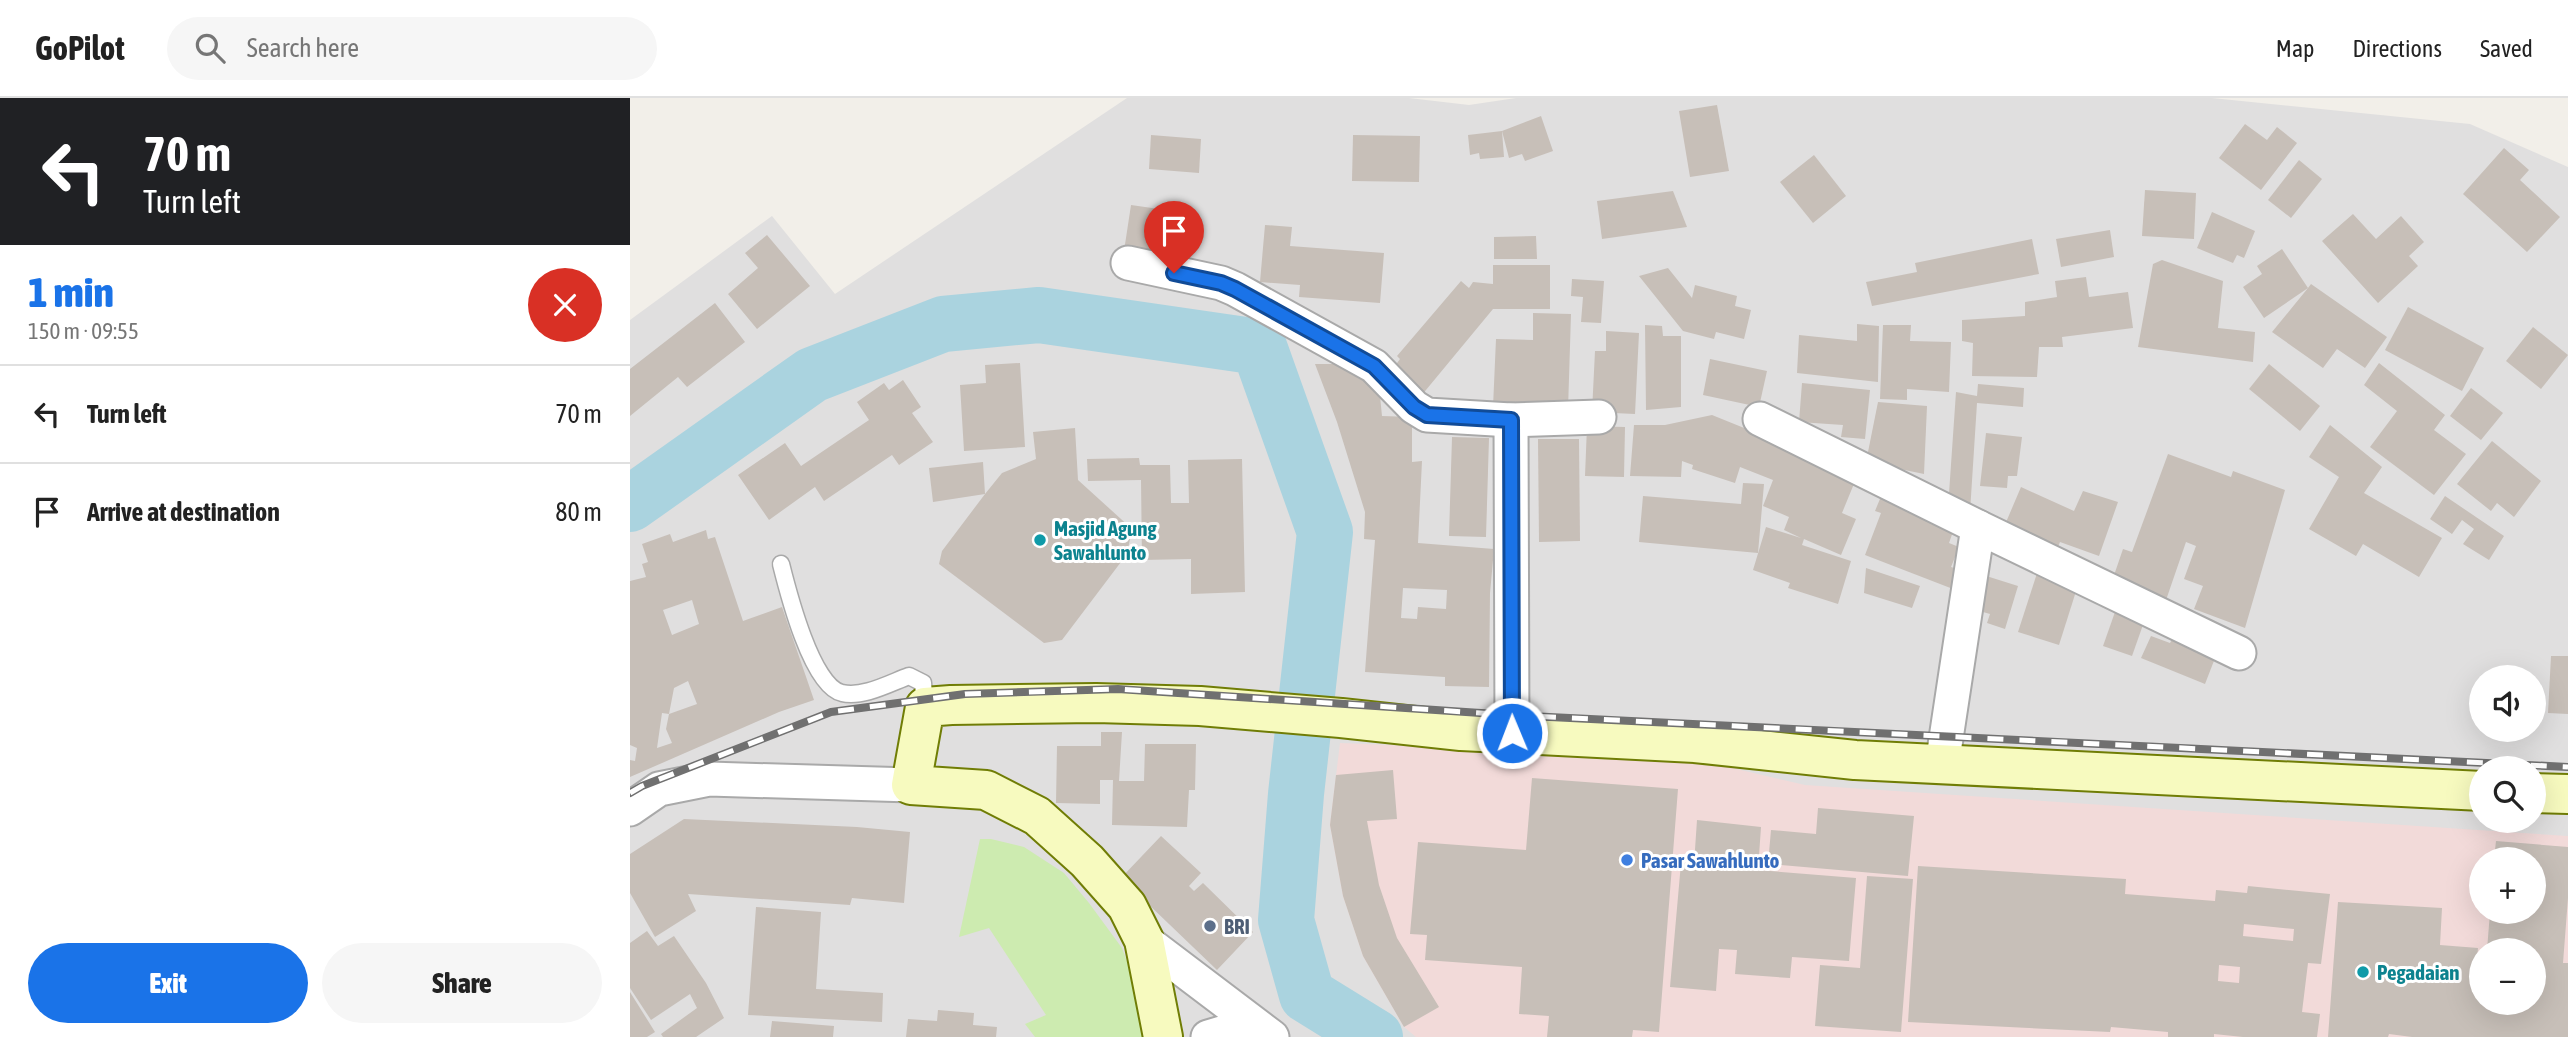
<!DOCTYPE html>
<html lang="en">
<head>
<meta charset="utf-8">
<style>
	:root { --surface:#fff; --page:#f6f6f6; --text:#222; --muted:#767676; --line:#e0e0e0; --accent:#1a73e8 }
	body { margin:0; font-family:"Asap Condensed",sans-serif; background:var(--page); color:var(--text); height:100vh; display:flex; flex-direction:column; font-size:26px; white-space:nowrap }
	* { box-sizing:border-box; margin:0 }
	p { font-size:23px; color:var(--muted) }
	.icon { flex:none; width:38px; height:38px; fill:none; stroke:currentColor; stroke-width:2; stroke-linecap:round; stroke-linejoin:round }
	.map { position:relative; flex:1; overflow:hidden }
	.sheet { display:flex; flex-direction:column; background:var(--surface); width:630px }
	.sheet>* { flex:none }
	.banner { background:#202124; color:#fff; overflow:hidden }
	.buttons { position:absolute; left:1839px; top:567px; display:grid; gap:14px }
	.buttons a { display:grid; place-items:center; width:77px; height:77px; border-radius:50%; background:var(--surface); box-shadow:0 7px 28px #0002; font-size:35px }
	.pin { position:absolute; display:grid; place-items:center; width:60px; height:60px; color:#fff; margin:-72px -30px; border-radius:50% 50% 50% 0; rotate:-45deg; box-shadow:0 0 7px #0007 }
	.pin .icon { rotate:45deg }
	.me { position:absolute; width:77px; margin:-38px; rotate:359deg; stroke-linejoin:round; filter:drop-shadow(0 0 5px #0008) }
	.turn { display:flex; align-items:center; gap:24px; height:147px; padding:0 28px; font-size:32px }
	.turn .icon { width:91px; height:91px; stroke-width:2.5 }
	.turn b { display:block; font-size:49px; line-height:60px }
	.round { display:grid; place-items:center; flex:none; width:74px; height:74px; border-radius:37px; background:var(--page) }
	.overview { display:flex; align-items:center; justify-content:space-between; height:119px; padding:0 28px }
	h1 { font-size:42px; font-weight:800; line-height:52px; color:var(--accent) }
	.action { display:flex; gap:14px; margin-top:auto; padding:14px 28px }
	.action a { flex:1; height:80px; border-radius:42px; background:var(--accent); color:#fff; font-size:28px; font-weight:800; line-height:80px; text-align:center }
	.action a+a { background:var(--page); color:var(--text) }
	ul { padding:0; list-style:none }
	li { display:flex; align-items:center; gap:21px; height:98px; padding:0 28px; border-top:2px solid var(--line) }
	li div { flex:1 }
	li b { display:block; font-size:26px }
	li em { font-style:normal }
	header { display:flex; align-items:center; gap:42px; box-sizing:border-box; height:98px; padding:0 35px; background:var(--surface); border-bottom:2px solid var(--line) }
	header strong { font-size:33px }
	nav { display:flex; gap:38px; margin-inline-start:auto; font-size:24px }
	.search { width:490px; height:63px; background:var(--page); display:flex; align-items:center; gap:18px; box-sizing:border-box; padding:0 24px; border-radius:38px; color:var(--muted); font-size:26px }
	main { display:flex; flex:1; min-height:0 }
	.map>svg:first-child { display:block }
	.residential { fill:#e0dfdf; fill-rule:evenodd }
	.commercial { fill:#f2dad9; fill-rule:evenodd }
	.grass { fill:#cdebb0 }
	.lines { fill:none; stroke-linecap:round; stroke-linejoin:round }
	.river { stroke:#aad3df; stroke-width:56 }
	.building { fill:#c7bfb8; fill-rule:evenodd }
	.lane-casing { stroke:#a9a9a9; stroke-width:19 }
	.street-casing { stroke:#a9a9a9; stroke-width:37 }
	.secondary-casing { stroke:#707d05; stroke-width:42 }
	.lane { stroke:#fff; stroke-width:16 }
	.street { stroke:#fff; stroke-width:33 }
	.secondary { stroke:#f7fabf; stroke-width:38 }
	.rail-casing { stroke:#707070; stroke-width:8 }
	.rail { stroke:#fff; stroke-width:5; stroke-dasharray:16; stroke-linecap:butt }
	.route-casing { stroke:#114b97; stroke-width:18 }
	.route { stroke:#1a73e8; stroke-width:12 }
	.culture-dot { fill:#0f9aa8; stroke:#fff; stroke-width:2.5 }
	.shop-dot { fill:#3f7fe0; stroke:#fff; stroke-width:2.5 }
	.service-dot { fill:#5c6f8a; stroke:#fff; stroke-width:2.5 }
	.labels { text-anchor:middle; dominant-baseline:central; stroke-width:6; stroke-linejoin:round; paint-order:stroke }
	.culture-label { font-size:21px; font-weight:bold; fill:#0d838f; stroke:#fff; text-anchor:start }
	.shop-label { font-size:21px; font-weight:bold; fill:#366cbe; stroke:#fff; text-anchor:start }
	.service-label { font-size:21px; font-weight:bold; fill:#4e5e75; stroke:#fff; text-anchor:start }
</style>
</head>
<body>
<header>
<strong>GoPilot</strong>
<div class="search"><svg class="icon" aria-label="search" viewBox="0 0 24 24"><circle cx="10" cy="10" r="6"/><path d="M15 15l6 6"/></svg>Search here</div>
<nav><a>Map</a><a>Directions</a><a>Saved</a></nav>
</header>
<main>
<section class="sheet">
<div class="banner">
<div class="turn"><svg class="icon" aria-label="left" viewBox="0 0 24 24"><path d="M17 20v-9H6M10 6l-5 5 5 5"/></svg><div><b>70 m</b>Turn left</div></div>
</div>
<div class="overview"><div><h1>1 min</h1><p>150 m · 09:55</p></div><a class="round" style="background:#d93025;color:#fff"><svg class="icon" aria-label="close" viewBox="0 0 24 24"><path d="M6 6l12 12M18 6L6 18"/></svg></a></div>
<ul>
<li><svg class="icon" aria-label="left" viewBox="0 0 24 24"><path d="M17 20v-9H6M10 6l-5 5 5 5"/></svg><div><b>Turn left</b></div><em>70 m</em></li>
<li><svg class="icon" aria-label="arrive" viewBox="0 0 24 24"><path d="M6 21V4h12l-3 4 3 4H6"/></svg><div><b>Arrive at destination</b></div><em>80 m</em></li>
</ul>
<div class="action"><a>Exit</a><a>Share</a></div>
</section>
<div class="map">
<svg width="1938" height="939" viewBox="0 0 1938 939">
	<rect width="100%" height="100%" fill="#f2efe9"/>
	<path class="residential" d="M497,0H779L839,7L886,0H1582L1840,26L1938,69V939H0V222L142,118L205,196ZM1852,579H1904V632H1852ZM1852,670H1904V723H1852ZM1852,761H1904V814H1852ZM1852,852H1904V905H1852Z"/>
	<path class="commercial" d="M710,645L994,656L1077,664L1175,687L1938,738V939H786L774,929L733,858L713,798L700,727ZM1852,761H1904V814H1852ZM1852,852H1904V905H1852Z"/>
	<polygon class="grass" points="350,741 361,741 394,749 434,775 459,805 492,850 515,912 516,939 405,939 395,926 416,917 359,830 329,839"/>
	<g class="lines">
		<polyline class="river" points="0,406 182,277 313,226 409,217 629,249 695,434 666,696 656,822 677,897 745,939"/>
	</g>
	<g class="building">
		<polygon points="1087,7 1099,73 1060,79 1049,13"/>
		<polygon points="911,18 923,53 895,63 892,56 879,60 872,33"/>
		<polygon points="1615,26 1637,42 1647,29 1667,45 1631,92 1589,60"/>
		<polygon points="872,33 874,59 850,61 849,55 840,57 838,37"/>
		<polygon points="521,37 571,41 569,75 519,71"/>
		<polygon points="723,37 790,38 789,84 722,83"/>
		<polygon points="1874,50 1899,72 1890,82 1930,119 1897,154 1833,96"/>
		<polygon points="1184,57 1216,98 1183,125 1150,84"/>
		<polygon points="1669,62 1692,81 1661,120 1638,102"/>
		<polygon points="1515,92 1566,95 1564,141 1512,138"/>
		<polygon points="1043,93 1057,129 972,141 967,103"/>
		<polygon points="501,107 564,116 557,163 494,153"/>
		<polygon points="1582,114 1625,133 1614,160 1607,157 1603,165 1567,150"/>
		<polygon points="1723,116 1746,141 1771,118 1794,144 1779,158 1788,168 1748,205 1692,143"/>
		<polygon points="635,127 662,129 660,148 754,155 750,205 669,199 670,187 630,184"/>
		<polygon points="1480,132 1484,159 1431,169 1426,141"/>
		<polygon points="137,137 180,188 127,231 98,196 128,170 115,155"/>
		<polygon points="906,138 907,161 864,161 864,139"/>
		<polygon points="1402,141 1409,176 1242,208 1236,184 1287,174 1285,165"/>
		<polygon points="1652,151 1678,190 1681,186 1757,239 1735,270 1707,251 1693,270 1642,234 1678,190 1634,220 1613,189 1632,176 1627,168"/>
		<polygon points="1532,162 1593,183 1588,230 1625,234 1623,264 1508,249 1523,166"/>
		<polygon points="863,167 920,167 920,211 863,211 791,298 762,272 770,261 767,258 831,183 839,190 843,184 863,186"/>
		<polygon points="1038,170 1062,200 1065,187 1107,198 1105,208 1121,212 1114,241 1086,234 1084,241 1053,233 1009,178"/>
		<polygon points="1456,179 1459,199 1498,194 1503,230 1432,239 1433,249 1409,249 1407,279 1342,278 1343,245 1332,243 1332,222 1395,218 1395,204 1427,199 1425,183"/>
		<polygon points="942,181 974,183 971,225 951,224 953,199 941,198"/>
		<polygon points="85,205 115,244 57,289 48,279 0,318 0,271"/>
		<polygon points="1778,209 1854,250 1832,293 1755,252"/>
		<polygon points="903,215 941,216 938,312 863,309 866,241 903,242"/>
		<polygon points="1227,226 1249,228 1248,284 1167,275 1169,237 1227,243"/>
		<polygon points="1015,227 1032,228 1033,238 1051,238 1051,309 1016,312"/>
		<polygon points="1253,227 1281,227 1280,243 1321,244 1319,294 1277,291 1277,302 1250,301"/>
		<polygon points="1903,229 1938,257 1911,291 1876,263"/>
		<polygon points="976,233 1009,235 1005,316 962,314 965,253 976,253"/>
		<polygon points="1080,261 1137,273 1129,309 1073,297"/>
		<polygon points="390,265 395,349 334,353 330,287 356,285 355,267"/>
		<polygon points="1749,265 1815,317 1804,332 1836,356 1804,397 1740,349 1767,313 1734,287"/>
		<path d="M685,266H718L749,288L752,318L782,319V364L792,363L788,445L864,451L860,495L859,589L815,588V579L735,574L745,442L734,441L735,414L707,324ZM773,490L817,492L816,511L788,509L787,521L771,520Z"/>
		<polygon points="1639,266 1690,308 1670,333 1619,291"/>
		<polygon points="273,282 291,309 282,315 303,344 269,367 262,357 194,403 185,389 139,422 108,377 155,345 171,368 239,322 227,304 254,285 259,292"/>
		<polygon points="1172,285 1240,292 1235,341 1211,339 1213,327 1169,324"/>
		<polygon points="1348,286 1394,290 1393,309 1347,305 1340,414 1318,410 1326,294 1347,298"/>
		<polygon points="1841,290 1873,315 1851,342 1820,318"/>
		<polygon points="1248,304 1297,308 1294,376 1236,364"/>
		<polygon points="1082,317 1228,376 1212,415 1226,421 1211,457 1174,441 1172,447 1221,463 1208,506 1158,490 1160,485 1123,472 1136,429 1171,440 1154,432 1159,419 1133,408 1143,382 1110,369 1105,385 1062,371 1063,367 1052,363 1051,379 1000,378 1004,327 1035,327"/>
		<polygon points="1700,327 1752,369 1734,395 1812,440 1789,479 1733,446 1726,458 1679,431 1709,379 1679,359"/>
		<polygon points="957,328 995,329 994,379 955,378"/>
		<polygon points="445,330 448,382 502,431 497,456 432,542 414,545 309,466 312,453 355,396 303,404 299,370 353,364 355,396 372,375 406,361 403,334"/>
		<polygon points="1356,335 1392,339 1387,378 1378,378 1377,390 1350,388"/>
		<polygon points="822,339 859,340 856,439 819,438"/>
		<polygon points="908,341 949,341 950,443 909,444"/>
		<polygon points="1862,343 1911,383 1884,419 1867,405 1861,413 1827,386"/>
		<polygon points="1538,356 1601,379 1603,373 1655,392 1615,530 1564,511 1573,488 1554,481 1566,448 1556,444 1535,505 1481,486 1493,451 1502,454"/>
		<polygon points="509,360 510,367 540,367 541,405 559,405 558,362 612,361 615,494 561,496 561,461 512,462 511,382 458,383 457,361"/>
		<polygon points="1113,385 1134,386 1128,455 1009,444 1013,398 1111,406"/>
		<polygon points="1391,389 1444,413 1453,393 1488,404 1469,458 1430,444 1424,458 1371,436"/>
		<polygon points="1252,396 1326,425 1319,445 1329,449 1321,469 1331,472 1323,491 1235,457 1251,415 1245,413"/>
		<polygon points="1815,398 1874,438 1859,462 1833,446 1844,431 1832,422 1822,436 1800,421"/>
		<path d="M76,432L78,441L85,439L113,523L152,509L184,602L149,614L0,679V662L5,663L7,650L0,647V483L16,479L12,466L18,464L12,446L40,436L43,444ZM62,502L69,526L42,537L33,512ZM58,583L67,606L39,616L44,590ZM32,615L39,616L36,631L42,645L27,650Z"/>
		<polygon points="1409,469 1448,487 1429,547 1388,534"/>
		<polygon points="1236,470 1290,488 1282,510 1234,495"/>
		<polygon points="1350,476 1388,488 1375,531 1357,525 1360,516 1339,510"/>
		<polygon points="1485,514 1514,524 1502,558 1473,548"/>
		<polygon points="1521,538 1540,545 1544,538 1587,555 1575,586 1511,560"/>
		<polygon points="1921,558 1938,558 1938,616 1918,615"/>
		<polygon points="471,634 492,634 489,683 514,683 515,646 566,646 565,692 559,692 557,729 482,727 483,682 470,682 470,706 426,705 427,648 471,648"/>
		<polygon points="763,672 767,721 737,723 749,787 767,840 809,909 774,929 733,858 713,798 700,727 706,677"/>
		<polygon points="902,680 1048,691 1029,934 1003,932 1002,939 917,939 919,918 889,916 892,869 795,862 797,837 780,836 788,744 896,752"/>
		<polygon points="1188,710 1284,718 1278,778 1138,766 1141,732 1186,736"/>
		<polygon points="54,721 227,729 280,734 274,805 222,800 220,807 58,796 66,813 25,839 0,795 0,756"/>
		<polygon points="1067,722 1131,729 1128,772 1226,780 1219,863 1162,859 1160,880 1105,876 1107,852 1089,851 1086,893 1040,889 1051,765 1064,766"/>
		<polygon points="531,738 571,775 559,788 564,793 573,785 623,834 587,872 491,780"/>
		<path d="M1866,743L1938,749V800L1933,865H1938V939H1782L1759,936L1758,939H1698L1708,804L1812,810L1810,847L1848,850L1844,895H1852V905H1904V852H1857L1860,814H1904V761H1864ZM1763,871L1786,872L1785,879L1763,878Z"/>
		<path d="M1288,768L1496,781L1495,796L1585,803L1586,792L1617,795L1618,788L1700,796L1691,866L1678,865L1672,914L1690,916L1687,939H1613L1584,936V939H1538V934L1481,929L1480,934L1278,924ZM1614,826L1664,831L1663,843L1613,838ZM1589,867L1610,869L1609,885L1588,883Z"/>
		<polygon points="1237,778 1283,781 1271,934 1185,928 1190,867 1230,870"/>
		<polygon points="126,809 191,814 186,891 253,895 252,924 118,917"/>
		<polygon points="17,833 28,848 44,838 76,885 94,920 66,939 33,939 31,936 67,910 60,896 21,922 0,890 0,845"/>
		<polygon points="0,894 25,934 17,939 0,939"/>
		<polygon points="308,912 344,915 343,927 367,929 366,939 276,939 278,921 307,923"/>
		<polygon points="142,923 204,928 203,939 140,939"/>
	</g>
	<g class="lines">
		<defs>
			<path id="lane" d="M151,466C158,494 182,589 212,595C233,600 260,585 279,578L293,585L295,608"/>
			<g id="street">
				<polyline points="498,165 591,185 605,191 744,268 784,309 797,317 881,322 969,319"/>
				<polyline points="1130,321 1348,429 1609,555"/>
				<polyline points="881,322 882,635"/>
				<polyline points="1312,667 1348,429"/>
				<polyline points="0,711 29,691 79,681 281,687"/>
				<polyline points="514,842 642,939"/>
				<polyline points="578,939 622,926"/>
			</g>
			<g id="secondary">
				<polyline points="1904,695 1938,696"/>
				<polyline points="533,939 514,842 497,808 457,763 407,718 356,692 281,687 295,609 321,607 466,605 570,608 711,620 831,633 1065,645 1225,662 1852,693"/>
			</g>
		</defs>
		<use href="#lane" class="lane-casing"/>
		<use href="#street" class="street-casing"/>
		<use href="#secondary" class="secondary-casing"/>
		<use href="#lane" class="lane"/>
		<use href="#street" class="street"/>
		<use href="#secondary" class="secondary"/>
		<defs>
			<polyline id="rail" points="0,695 12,688 201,614 335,596 488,591 881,617 1938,669"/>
		</defs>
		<use href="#rail" class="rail-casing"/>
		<use href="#rail" class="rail"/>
	</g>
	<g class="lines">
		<defs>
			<polyline id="route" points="544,175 591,185 605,191 744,268 784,309 797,317 881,322 882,635"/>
		</defs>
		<use href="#route" class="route-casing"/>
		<use href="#route" class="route"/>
	</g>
	<g class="culture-dot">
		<circle cx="410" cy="442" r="7"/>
		<circle cx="1733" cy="874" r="7"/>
	</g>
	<circle class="shop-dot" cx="997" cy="762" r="7"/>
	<circle class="service-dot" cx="580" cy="828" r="7"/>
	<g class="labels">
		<g class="culture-label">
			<text x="424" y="430">Masjid Agung<tspan x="424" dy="24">Sawahlunto</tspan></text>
			<text x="1747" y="874">Pegadaian</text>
		</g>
		<g class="shop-label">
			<text x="1011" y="762">Pasar Sawahlunto</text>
		</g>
		<g class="service-label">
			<text x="594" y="828">BRI</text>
		</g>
	</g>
</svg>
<div class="buttons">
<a><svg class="icon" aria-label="sound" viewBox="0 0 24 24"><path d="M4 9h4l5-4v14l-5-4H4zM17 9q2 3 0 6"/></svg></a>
<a><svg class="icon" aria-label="search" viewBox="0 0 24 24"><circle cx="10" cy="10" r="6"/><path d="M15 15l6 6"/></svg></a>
<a>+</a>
<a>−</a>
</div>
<div class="pin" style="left:544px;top:175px;background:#d93025"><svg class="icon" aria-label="arrive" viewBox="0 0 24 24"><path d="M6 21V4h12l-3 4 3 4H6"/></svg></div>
<svg class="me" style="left:882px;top:635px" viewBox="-20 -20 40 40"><circle r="17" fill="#1a73e8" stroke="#fff" stroke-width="3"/><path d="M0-11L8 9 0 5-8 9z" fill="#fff"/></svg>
</div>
</main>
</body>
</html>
